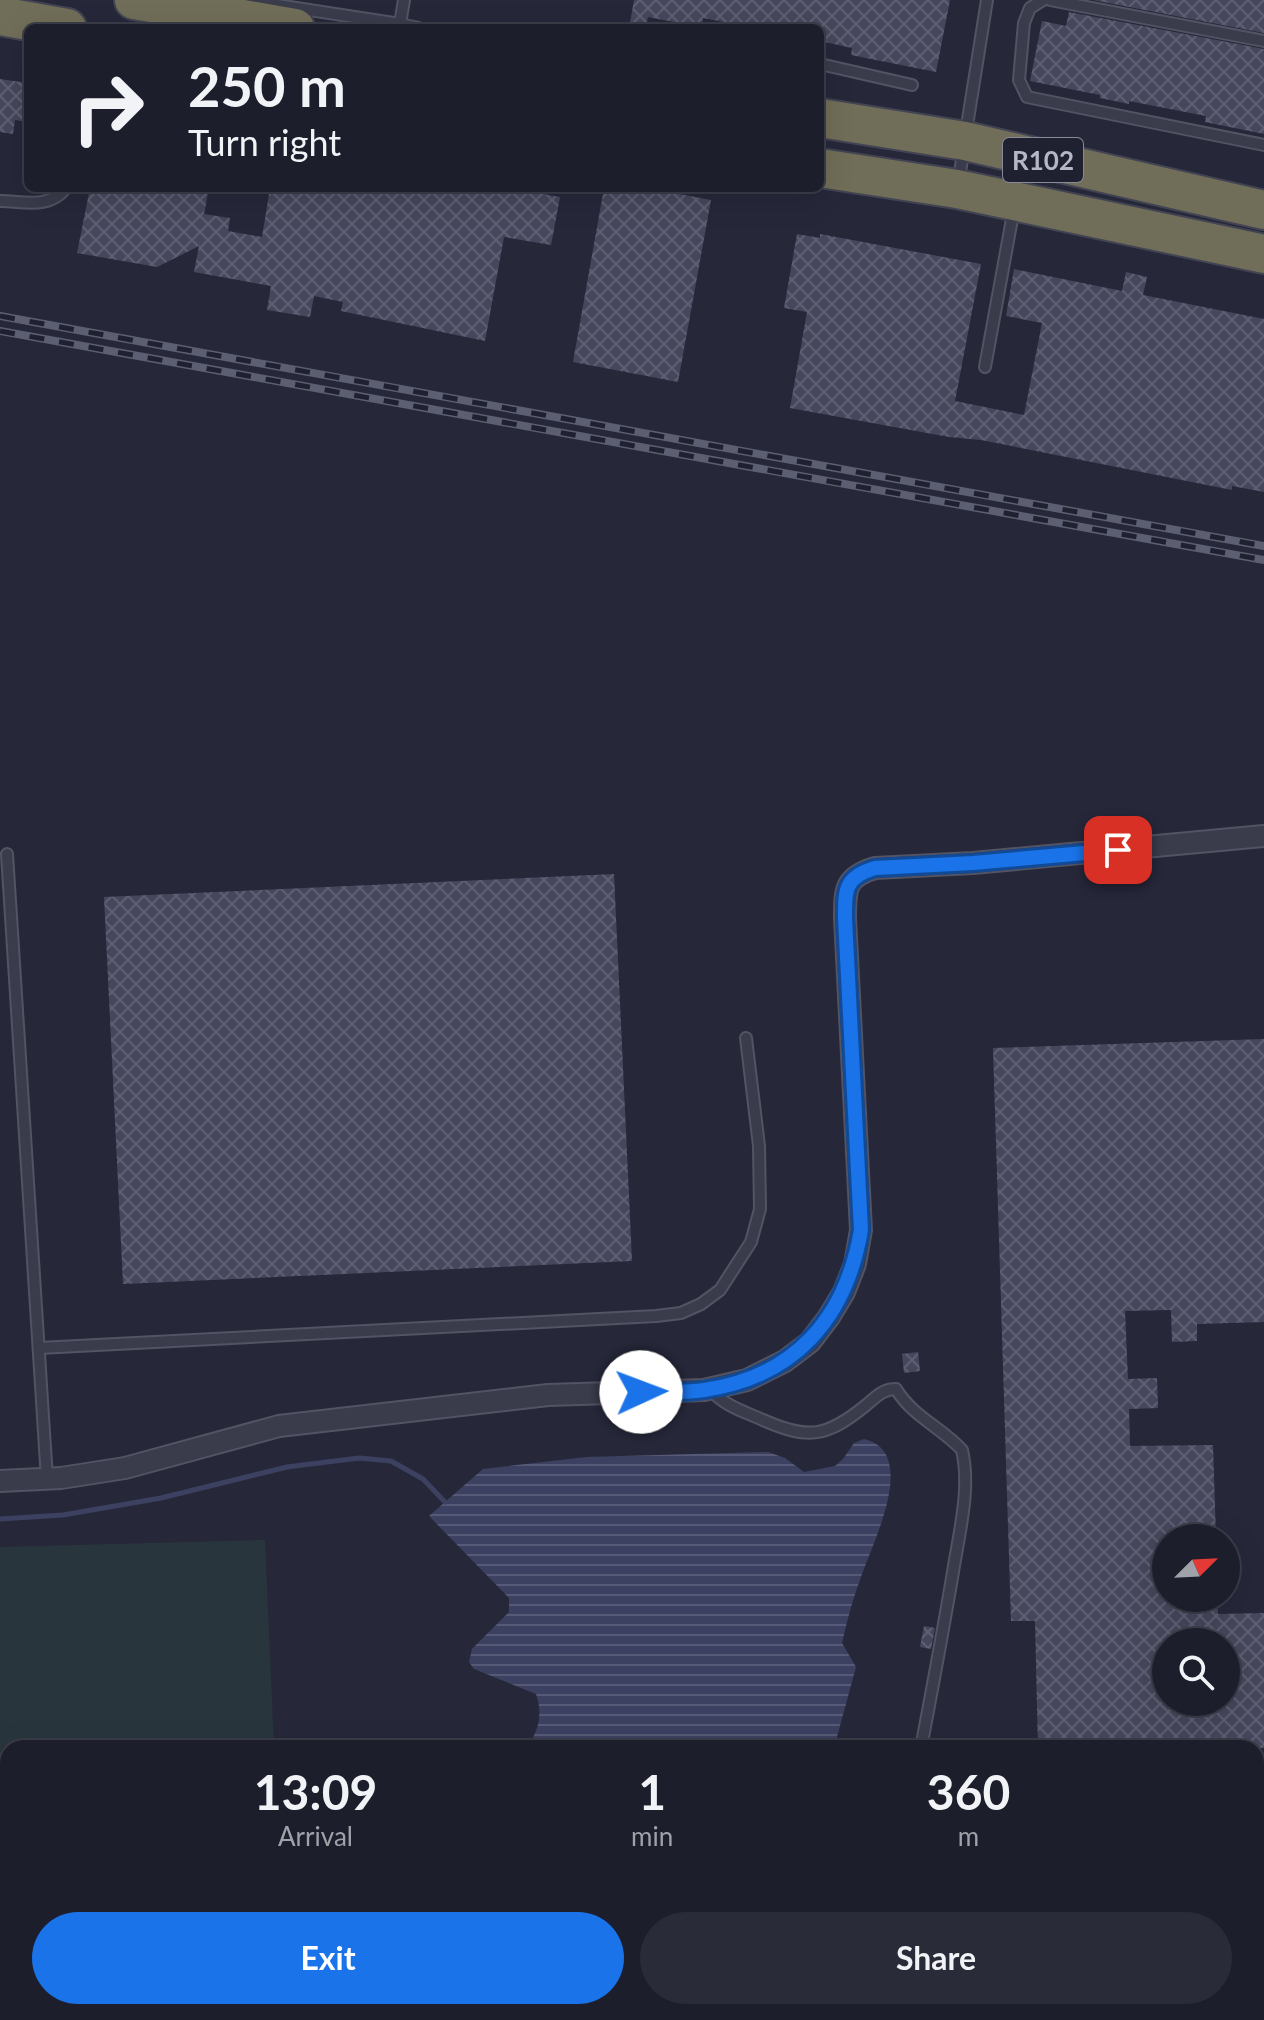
<!DOCTYPE html>
<html lang="en">
<head>
<meta charset="utf-8">
<style>
	:root { --surface:#1c1e2c; --page:#292b38; --text:#f1f3f6; --muted:#a0a2a9; --line:#3a3c48; --accent:#1a73e8 }
	body { margin:0; font-family:Lato,sans-serif; background:var(--page); color:var(--text); height:100vh; display:flex; flex-direction:column; font-size:30px; white-space:nowrap }
	* { box-sizing:border-box; margin:0 }
	p { font-size:26px; color:var(--muted) }
	.icon { flex:none; width:44px; height:44px; fill:none; stroke:currentColor; stroke-width:2; stroke-linecap:round; stroke-linejoin:round }
	.map { position:relative; flex:1; overflow:hidden }
	.sheet { position:absolute; left:0px; top:1740px; width:1264px; height:280px; display:flex; flex-direction:column; background:var(--surface); border-radius:24px 24px 0 0; box-shadow:0 8px 32px #0002,0 0 0 2px var(--line) }
	.sheet>* { flex:none }
	.guide { position:absolute; left:24px; top:24px; width:800px; height:168px; border-radius:12px; box-shadow:0 8px 32px #0002,0 0 0 2px var(--line); background:#1c1e2c; color:var(--text); overflow:hidden }
	.needle { width:52px; rotate:66deg }
	.buttons { position:absolute; left:1152px; top:1524px; display:grid; gap:16px }
	.buttons a { display:grid; place-items:center; width:88px; height:88px; border-radius:50%; background:var(--surface); box-shadow:0 8px 32px #0002,0 0 0 2px var(--line); font-size:40px }
	.pin { position:absolute; display:grid; place-items:center; width:68px; height:68px; color:#fff; margin:-34px; border-radius:16px; box-shadow:0 4px 12px #0006 }
	.me { position:absolute; width:88px; margin:-44px; rotate:88deg; stroke-linejoin:round; filter:drop-shadow(0 0 6px #0008) }
	.turn { display:flex; align-items:center; gap:28px; height:168px; padding:0 32px; font-size:36px }
	.turn .icon { width:104px; height:104px; stroke-width:2.5 }
	.turn b { display:block; font-size:56px; line-height:68px }
	.eta { display:flex; justify-content:space-evenly; align-items:center; height:136px; text-align:center }
	.eta b { font-size:48px; font-weight:700; line-height:56px }
	.primary-button { display:flex; gap:16px; margin-top:auto; padding:16px 32px }
	.primary-button a { flex:1; height:92px; border-radius:48px; background:var(--accent); color:#fff; font-size:32px; font-weight:700; line-height:92px; text-align:center }
	.primary-button a+a { background:var(--page); color:var(--text) }
	.map>svg:first-child { display:block }
	.green { fill:#29353c }
	.water { fill:url(#water-rules) }
	.lines { fill:none; stroke-linecap:round; stroke-linejoin:round }
	.stream { stroke:#3d4161; stroke-width:5 }
	.building { fill:url(#building-cross-hatch); fill-rule:evenodd }
	.lane-casing { stroke:#525363; stroke-width:14 }
	.street-casing { stroke:#525363; stroke-width:24 }
	.highway-casing { stroke:#424353; stroke-width:42 }
	.lane { stroke:#3a3b4b; stroke-width:10 }
	.street { stroke:#3a3b4b; stroke-width:20 }
	.highway { stroke:#706e58; stroke-width:38 }
	.rail-casing { stroke:#5c5e71; stroke-width:8 }
	.rail { stroke:#1f2030; stroke-width:5; stroke-dasharray:15; stroke-linecap:butt }
	.route-casing { stroke:#114b97; stroke-width:20 }
	.route { stroke:#1a73e8; stroke-width:14 }
	.labels { text-anchor:middle; dominant-baseline:central; stroke-width:6; stroke-linejoin:round; paint-order:stroke }
	.shield { fill:#1f2030; stroke:#888999; stroke-width:2 }
	.shield-label { font-size:26px; font-weight:bold; fill:#b5b6c6 }
</style>
</head>
<body>
<div class="map">
<svg width="1264" height="2020" viewBox="0 0 1264 2020">
	<defs>
		<pattern id="water-rules" width="6" height="5" patternUnits="userSpaceOnUse" patternTransform="scale(2)"><rect width="6" height="5" fill="#3d4161"/><path d="M0 2.5h6" fill="none" stroke="#575a76"/></pattern>
		<pattern id="building-cross-hatch" width="8" height="8" patternUnits="userSpaceOnUse" patternTransform="scale(2)"><rect width="8" height="8" fill="#46475c"/><path d="M0 0l8 8M0 8l8-8" fill="none" stroke="#5e5f72"/></pattern>
	</defs>
	<rect width="100%" height="100%" fill="#26283a"/>
	<polygon class="green" points="265,1540 274,1748 8,1748 8,2012 285,2012 285,2020 0,2020 0,1547"/>
	<path class="water" d="M864,1439C920,1452 872,1544 861,1577C853,1598 847,1620 842,1643L856,1667L834,1748H526C539,1732 543,1713 536,1694L474,1669L469,1662L472,1649L509,1612V1598L429,1516L483,1469L587,1457L768,1452L785,1458L804,1472L835,1466L843,1459L854,1443Z"/>
	<g class="lines">
		<g class="stream">
			<polyline points="0,1519 63,1515 161,1498 287,1467 359,1458 391,1461 423,1479 445,1502"/>
			<polyline points="1256,1854 1264,1854"/>
			<polyline points="620,2020 623,2012"/>
		</g>
	</g>
	<g class="building">
		<polygon points="634,0 950,0 936,72 851,55 852,48 820,41 820,28 754,28 703,18 702,28 684,28 684,24 648,17 646,26 630,23"/>
		<polygon points="1093,0 1264,0 1264,33"/>
		<polygon points="1069,12 1264,49 1264,134 1205,122 1206,116 1129,101 1129,104 1100,98 1100,95 1030,81 1042,21 1066,26"/>
		<polygon points="0,79 28,83 28,122 15,120 13,134 0,132"/>
		<polygon points="90,188 209,188 204,214 230,218 228,231 262,237 270,188 510,188 560,197 551,245 504,237 485,341 341,311 343,302 314,296 310,317 267,310 271,286 194,272 199,246 157,267 77,253"/>
		<polygon points="604,188 649,188 711,200 678,382 573,362"/>
		<polygon points="797,234 820,238 820,234 981,264 955,401 1024,415 1042,323 1006,316 1014,269 1122,291 1126,272 1147,277 1143,295 1264,319 1264,492 1232,486 1232,490 981,440 949,437 790,408 807,312 784,308"/>
		<polygon points="614,874 632,1261 123,1284 104,897"/>
		<path d="M1264,1039V1322L1197,1324V1341L1172,1342L1171,1310L1125,1311L1128,1379L1157,1378L1158,1408L1129,1409L1130,1446L1213,1445L1216,1538H1166V1598H1217L1218,1614L1264,1613V1748H1038L1035,1621H1011L993,1048ZM1166,1642H1226V1702H1166Z"/>
		<polygon points="918,1352 920,1371 904,1373 902,1354"/>
		<polygon points="924,1626 935,1628 931,1649 920,1647"/>
	</g>
	<g class="lines">
		<defs>
			<g id="lane">
				<polyline points="245,0 400,24 400,28"/>
				<polyline points="404,0 400,24 419,28"/>
				<polyline points="1043,0 1030,8 1024,23 1019,80 1027,97 1264,145"/>
				<polyline points="1050,0 1264,41"/>
				<polyline points="820,64 912,85"/>
				<polyline points="966,132 987,0"/>
				<polyline points="958,184 964,148"/>
				<path d="M0,201C24,201 48,210 66,188"/>
				<polyline points="985,367 1014,208"/>
				<polyline points="7,854 47,1479"/>
				<polyline points="39,1348 656,1316 681,1313 701,1304 720,1290 751,1242 760,1209 759,1146 746,1038"/>
				<path d="M710,1389C724,1406 743,1411 763,1420C808,1440 827,1437 865,1406C876,1397 882,1389 896,1389C913,1417 941,1427 962,1450C971,1489 959,1533 953,1572C943,1631 932,1690 921,1748"/>
				<polyline points="1257,1972 1258,2020"/>
				<polyline points="835,2020 840,2012"/>
			</g>
			<path id="street" d="M0,1481L61,1478L125,1468L279,1426L548,1395L704,1390L747,1380L785,1361L810,1342L829,1317L844,1292L855,1264L861,1230L845,918C845,889 845,877 875,868L973,863L1264,836"/>
			<g id="highway">
				<polyline points="134,0 295,28"/>
				<polyline points="0,16 67,28"/>
				<polyline points="820,118 965,141 1264,210"/>
				<polyline points="820,168 957,189 1264,254"/>
			</g>
		</defs>
		<use href="#lane" class="lane-casing"/>
		<use href="#street" class="street-casing"/>
		<use href="#highway" class="highway-casing"/>
		<use href="#lane" class="lane"/>
		<use href="#street" class="street"/>
		<use href="#highway" class="highway"/>
		<defs>
			<g id="rail">
				<polyline points="0,316 1264,546"/>
				<polyline points="0,331 1264,560"/>
				<polyline points="1256,1879 1264,1878"/>
			</g>
		</defs>
		<use href="#rail" class="rail-casing"/>
		<use href="#rail" class="rail"/>
	</g>
	<g class="lines">
		<defs>
			<path id="route" d="M641,1392C662,1392 684,1393 704,1390C795,1377 846,1318 861,1230L845,918C845,889 845,877 875,868L973,863L1118,850"/>
		</defs>
		<use href="#route" class="route-casing"/>
		<use href="#route" class="route"/>
	</g>
	<g class="labels">
		<rect class="shield" x="1003" y="138" width="80" height="44" rx="6"/>
		<g class="shield-label">
			<text x="1043" y="160">R102</text>
		</g>
	</g>
</svg>
<div class="buttons">
<a><svg class="needle" viewBox="-14 -14 28 28"><path d="M0-13l5 13h-10z" fill="#e53935"/><path d="M0 13l5-13h-10z" fill="#a0a2a9"/></svg></a>
<a><svg class="icon" aria-label="search" viewBox="0 0 24 24"><circle cx="10" cy="10" r="6"/><path d="M15 15l6 6"/></svg></a>
</div>
<div class="pin" style="left:1118px;top:850px;background:#d93025"><svg class="icon" aria-label="arrive" viewBox="0 0 24 24"><path d="M6 21V4h12l-3 4 3 4H6"/></svg></div>
<svg class="me" style="left:641px;top:1392px" viewBox="-20 -20 40 40"><circle r="19" fill="#fff"/><path d="M0-13L10 11 0 6-10 11z" fill="#1a73e8"/></svg>
<div class="guide">
<div class="turn"><svg class="icon" aria-label="right" viewBox="0 0 24 24"><path d="M7 20v-9h11M14 6l5 5-5 5"/></svg><div><b>250 m</b>Turn right</div></div>
</div>
<section class="sheet">
<div class="eta">
<div><b>13:09</b><p>Arrival</p></div>
<div><b>1</b><p>min</p></div>
<div><b>360</b><p>m</p></div>
</div>
<div class="primary-button"><a>Exit</a><a>Share</a></div>
</section>
</div>
</body>
</html>
